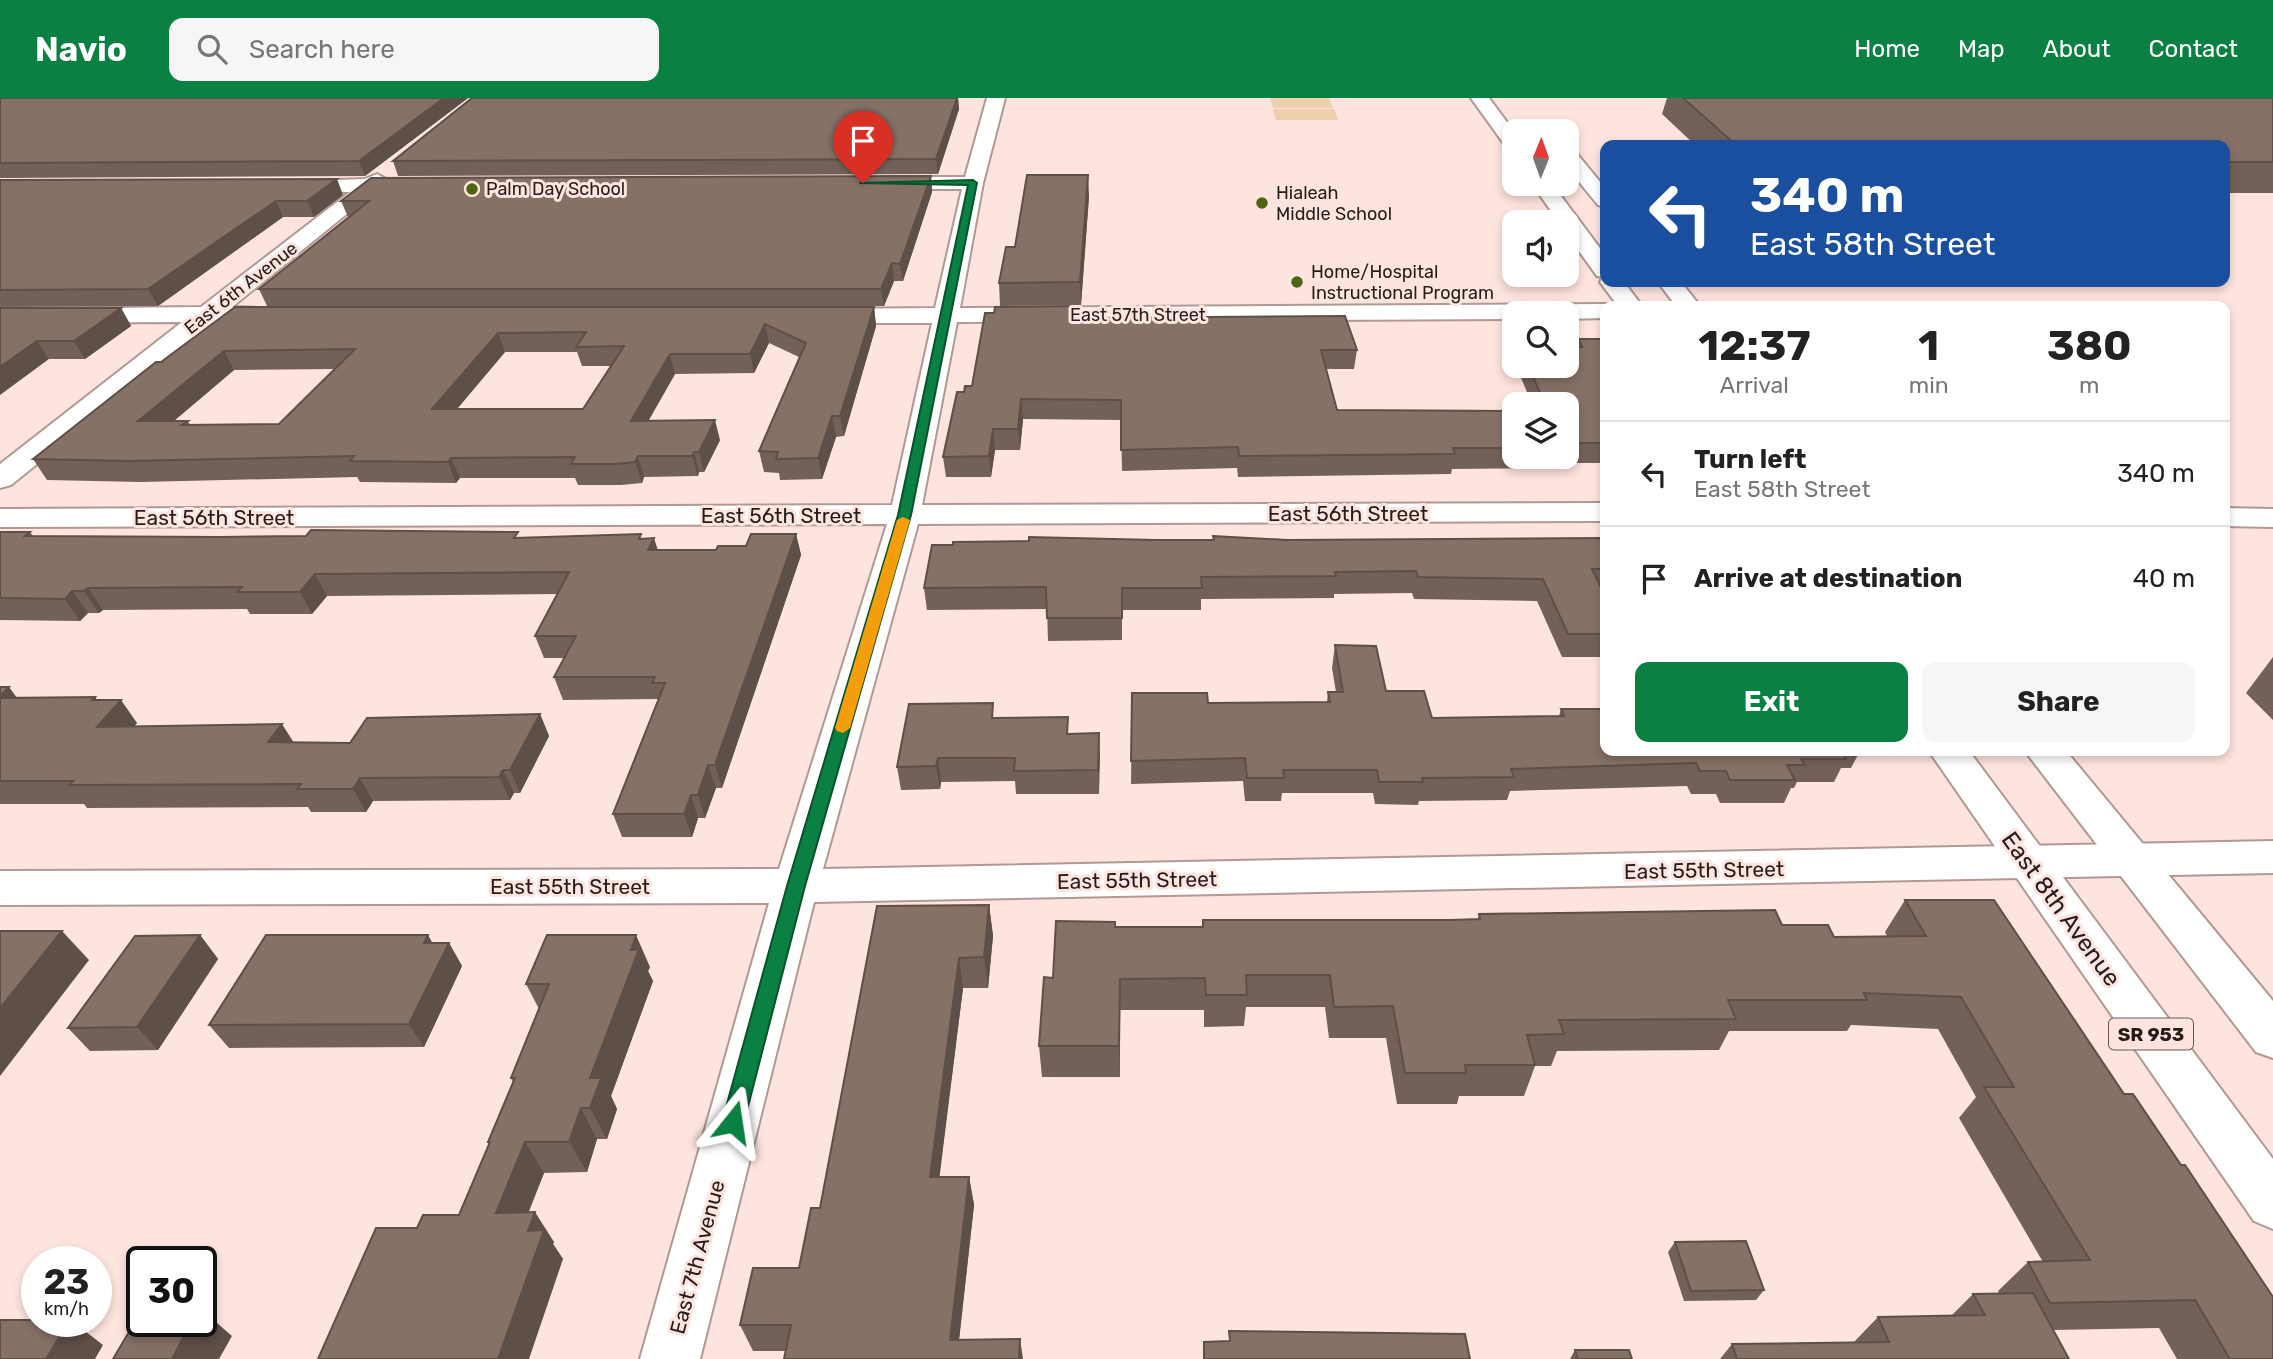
<!DOCTYPE html>
<html lang="en">
<head>
<meta charset="utf-8">
<style>
	:root { --surface:#fff; --page:#f6f6f6; --text:#222; --muted:#767676; --line:#e0e0e0; --accent:#0b8043 }
	body { margin:0; font-family:Rubik,sans-serif; background:var(--page); color:var(--text); height:100vh; display:flex; flex-direction:column; font-size:26px; white-space:nowrap }
	* { box-sizing:border-box; margin:0 }
	p { font-size:23px; color:var(--muted) }
	.icon { flex:none; width:38px; height:38px; fill:none; stroke:currentColor; stroke-width:2; stroke-linecap:round; stroke-linejoin:round }
	.map { position:relative; flex:1; overflow:hidden }
	.panel { position:absolute; left:1600px; top:203px; width:630px; height:455px; display:flex; flex-direction:column; background:var(--surface); border-radius:14px; box-shadow:0 4px 10px #0003 }
	.panel>* { flex:none }
	.top-card { position:absolute; left:1600px; top:42px; width:630px; height:147px; border-radius:14px; box-shadow:0 4px 10px #0003; background:#1a4fa0; color:#fff; overflow:hidden }
	.needle { width:46px; rotate:1deg }
	.buttons { position:absolute; left:1502px; top:21px; display:grid; gap:14px }
	.buttons a { display:grid; place-items:center; width:77px; height:77px; border-radius:14px; background:var(--surface); box-shadow:0 4px 10px #0003; font-size:35px }
	.speed { position:absolute; left:21px; top:1148px; display:flex; gap:14px; font-size:35px; font-weight:700; text-align:center }
	.speed>* { display:grid; place-content:center; width:91px; height:91px; border-radius:50%; background:var(--surface); box-shadow:0 4px 10px #0003; line-height:1 }
	.speed small { font-size:18px; font-weight:400 }
	.speed .limit { border:4px solid #111; border-radius:10px; background:#fff; color:#111 }
	.pin { position:absolute; display:grid; place-items:center; width:60px; height:60px; color:#fff; margin:-72px -30px; border-radius:50% 50% 50% 0; rotate:-45deg; box-shadow:0 0 7px #0007 }
	.pin .icon { rotate:45deg }
	.me { position:absolute; width:77px; margin:-38px; rotate:15deg; stroke-linejoin:round; filter:drop-shadow(0 0 5px #0008) }
	.turn { display:flex; align-items:center; gap:24px; height:147px; padding:0 35px; font-size:32px }
	.turn .icon { width:91px; height:91px; stroke-width:2.5 }
	.turn b { display:block; font-size:49px; line-height:60px }
	.eta { display:flex; justify-content:space-evenly; align-items:center; height:119px; text-align:center }
	.eta b { font-size:42px; font-weight:700; line-height:49px }
	.cta { display:flex; gap:14px; margin-top:auto; padding:14px 35px }
	.cta a { flex:1; height:80px; border-radius:14px; background:var(--accent); color:#fff; font-size:28px; font-weight:700; line-height:80px; text-align:center }
	.cta a+a { background:var(--page); color:var(--text) }
	ul { padding:0; list-style:none }
	li { display:flex; align-items:center; gap:21px; height:105px; padding:0 35px; border-top:2px solid var(--line) }
	li div { flex:1 }
	li b { display:block; font-size:26px }
	li em { font-style:normal }
	header { display:flex; align-items:center; gap:42px; box-sizing:border-box; height:98px; padding:0 35px; background:var(--accent); color:#fff }
	header strong { font-size:33px }
	nav { display:flex; gap:38px; margin-inline-start:auto; font-size:24px }
	.search { width:490px; height:63px; background:var(--page); display:flex; align-items:center; gap:18px; box-sizing:border-box; padding:0 24px; border-radius:14px; color:var(--muted); font-size:26px }
	.map>svg:first-child { display:block }
	.green { fill:#eeceac }
	.lines { fill:none; stroke-linecap:round; stroke-linejoin:round }
	.minor-casing { stroke:#b19893; stroke-width:4 }
	.major-casing { stroke:#b19893; stroke-width:4 }
	.minor { fill:#fff; fill-rule:evenodd }
	.major { fill:#fff; fill-rule:evenodd }
	.wall { fill:#736159; fill-rule:evenodd }
	.shaded-wall { fill:#5e4f48 }
	.building { fill:#867167; stroke:#5e4f48; stroke-width:2; fill-rule:evenodd }
	.route { fill:#0b8043; stroke:#07532c; stroke-width:2 }
	.slow { fill:#f59e0b }
	.poi-dot { fill:#4d6411; stroke:#fee4de; stroke-width:2.5 }
	.labels { text-anchor:middle; dominant-baseline:central; stroke-width:6; stroke-linejoin:round; paint-order:stroke }
	.far-poi-label { font-size:18px; fill:#261c1a; stroke:#fee4de; text-anchor:start }
	.far-street-label { font-size:18px; fill:#261c1a; stroke:#fee4de }
	.shield { fill:#fee4de; stroke:#675855; stroke-width:2 }
	.shield-label { font-size:19px; font-weight:bold; fill:#261c1a }
	.street-label { font-size:21px; fill:#261c1a; stroke:#fee4de }
	.near-street-label { font-size:24px; fill:#261c1a; stroke:#fee4de }
</style>
</head>
<body>
<header>
<strong>Navio</strong>
<div class="search"><svg class="icon" aria-label="search" viewBox="0 0 24 24"><circle cx="10" cy="10" r="6"/><path d="M15 15l6 6"/></svg>Search here</div>
<nav><a>Home</a><a>Map</a><a>About</a><a>Contact</a></nav>
</header>
<div class="map">
<svg width="2273" height="1261" viewBox="0 0 2273 1261">
	<rect width="100%" height="100%" fill="#fee4de"/>
	<g class="green">
		<polygon points="1270,0 1329,0 1333,10 1273,10"/>
		<polygon points="1273,11 1334,11 1338,22 1276,22"/>
	</g>
	<g class="lines">
		<defs>
			<g id="minor">
				<polygon points="987,0 1005,0 983,85 960,210 1605,206 1614,208 1605,208 1605,220 1566,221 1566,215 1514,215 1514,221 957,224 922,407 1605,405 1605,423 918,426 823,771 2273,743 2273,775 814,804 700,1261 640,1261 769,805 0,807 0,773 779,771 887,426 0,429 0,411 892,407 932,225 821,225 812,223 809,218 812,213 821,211 935,210 962,91 881,91 871,85 881,79 965,79"/>
				<polygon points="377,76 386,81 414,81 424,87 414,93 375,93 232,209 287,211 290,216 287,221 213,224 11,387 0,390 0,366 182,224 0,225 0,211 201,209 350,94 289,94 282,92 279,88 282,84 365,81"/>
				<polygon points="2224,410 2273,411 2273,429 2224,428"/>
			</g>
			<g id="major">
				<polygon points="1471,0 1489,0 1509,27 1548,27 1557,32 1514,33 1514,52 1507,50"/>
				<polygon points="1566,49 1573,51 1605,90 1605,109 1598,107 1566,68"/>
				<polygon points="1532,86 1552,86 1605,157 1605,184 1624,184 1642,208 1618,208 1600,184 1603,179 1597,178 1566,135 1566,124 1559,124"/>
				<polygon points="1658,184 1681,184 1700,208 1676,208"/>
				<polygon points="1929,653 1969,653 2273,1061 2273,1131 2254,1123"/>
				<polygon points="2025,653 2066,653 2273,903 2273,960 2256,954"/>
			</g>
		</defs>
		<use href="#minor" class="minor-casing"/>
		<use href="#major" class="major-casing"/>
		<use href="#minor" class="minor"/>
		<use href="#major" class="major"/>
	</g>
	<g class="wall">
		<polygon points="0,0 468,0 365,78 0,80"/>
		<polygon points="472,0 958,0 959,11 938,76 398,78 393,63"/>
		<polygon points="1667,0 2273,0 2273,95 2224,95 2224,47 1695,47 1662,16"/>
		<polygon points="931,78 932,94 903,183 894,183 884,208 267,208 259,191 348,119 341,103"/>
		<polygon points="0,82 343,97 314,119 283,119 158,208 0,209"/>
		<polygon points="1089,98 1081,207 1000,208 999,185 1015,149"/>
		<polygon points="1079,208 1079,220 1357,252 1354,271 1326,271 1337,312 1514,313 1514,359 1566,359 1566,306 1532,306 1516,268 1566,268 1576,249 1578,241 1605,241 1605,365 1551,365 1550,370 1452,371 1451,376 1238,379 1237,370 1122,373 1121,322 1023,321 1020,352 995,352 991,379 946,379 943,359 964,294"/>
		<path d="M235,209H874L876,228L844,338L836,339L822,381L780,382L779,375L764,374L759,353L799,259L769,245L754,275L675,276L648,323L720,342L704,374H699L698,378L644,379L642,385L621,387H578L575,380H460L456,385L360,384L357,379L141,384L47,382L33,361ZM505,254H577L582,268H611L583,311H457ZM335,271L279,326L190,327L188,323H174L234,272Z"/>
		<polygon points="0,210 121,210 131,228 85,261 49,261"/>
		<polygon points="0,434 30,434 33,438 643,441 658,452 716,452 746,448 796,436 801,457 722,690 716,690 705,720 698,720 692,739 622,739 613,716 658,603 658,601 563,602 554,579 564,560 544,560 535,538 558,496 327,498 312,516 250,516 247,511 103,512 99,515 88,515 80,523 0,522"/>
		<polygon points="1605,442 1605,493 1603,493 1605,497 1605,559 1562,559 1537,503 1414,501 1412,495 1334,496 1334,500 1201,501 1201,512 1122,512 1122,542 1048,543 1047,511 927,512 924,490 953,447 1029,443"/>
		<polygon points="1335,547 1386,593 1432,620 1559,618 1561,611 1605,653 1860,653 1851,670 1841,670 1834,684 1797,684 1794,690 1791,690 1784,705 1720,705 1716,696 1691,696 1687,688 1510,693 1507,702 1419,703 1418,707 1375,706 1373,695 1282,695 1281,703 1245,703 1243,683 1131,686 1132,595 1208,605 1327,604 1328,594 1336,594 1332,570"/>
		<polygon points="2273,559 2273,622 2246,595"/>
		<polygon points="0,589 17,600 95,599 97,602 137,625 134,628 293,644 350,645 540,616 549,638 520,695 514,695 510,702 373,703 366,714 311,714 308,709 87,710 84,706 0,706"/>
		<polygon points="1068,619 1068,636 1099,635 1099,696 1016,696 1015,683 941,684 940,691 901,692 897,669 995,620"/>
		<polygon points="1905,802 2273,1261 2177,1261 2159,1230 2053,1232 2069,1261 1720,1261 1732,1246 1854,1244 1878,1219 1951,1218 1973,1196 1999,1195 1998,1193 2028,1164 2043,1164 1959,1020 1976,999 1938,931 1851,927 1847,933 1729,933 1719,952 1557,953 1551,968 1535,968 1524,998 1459,998 1457,1006 1397,1006 1386,940 1329,940 1325,909 1246,909 1244,928 1204,929 1204,912 1120,912 1120,979 1042,979 1039,948 1053,880 1115,829 1203,829 1203,822 1451,822 1478,821 1479,816 1782,827 1834,839 1887,838 1885,834"/>
		<polygon points="989,807 993,838 988,890 963,890 939,1079 969,1079 974,1107 959,1241 785,1253 753,1253 740,1227 799,1170 820,1110 877,808"/>
		<polygon points="200,837 218,861 158,952 90,953 68,930"/>
		<polygon points="433,845 449,845 462,868 424,949 229,950 209,927"/>
		<polygon points="650,869 648,873 653,883 611,998 617,1011 607,1041 597,1041 587,1074 544,1075 528,1114 554,1144 553,1146 563,1161 417,1130 459,1117 489,1047 488,1044 513,984 511,980 539,911 526,886"/>
		<polygon points="1675,1144 1764,1192 1756,1202 1684,1203 1668,1154"/>
		<polygon points="1575,1252 1632,1261 1570,1261"/>
	</g>
	<g class="shaded-wall">
		<polygon points="444,0 468,0 365,78 359,63"/>
		<polygon points="957,0 958,0 959,11 938,76 936,61"/>
		<polygon points="1088,77 1089,98 1081,207 1080,184"/>
		<polygon points="931,78 932,94 903,183 900,166"/>
		<polygon points="337,81 343,97 314,119 307,103"/>
		<polygon points="276,103 283,119 158,208 148,191"/>
		<polygon points="892,165 894,183 884,208 881,191"/>
		<polygon points="874,209 876,228 844,338 840,318"/>
		<polygon points="121,210 131,228 85,261 74,243"/>
		<polygon points="765,226 769,245 754,275 750,256"/>
		<polygon points="498,235 505,254 440,331 432,311"/>
		<polygon points="37,243 49,261 0,297 0,269"/>
		<polygon points="224,253 234,272 150,343 138,323"/>
		<polygon points="670,256 675,276 637,343 631,323"/>
		<polygon points="1021,301 1023,321 1020,352 1018,331"/>
		<polygon points="832,318 836,339 822,381 818,360"/>
		<polygon points="715,322 720,342 704,374 699,354"/>
		<polygon points="993,331 995,352 991,379 989,358"/>
		<polygon points="694,354 699,374 698,378 692,358"/>
		<polygon points="638,358 644,379 642,385 635,364"/>
		<polygon points="451,360 460,380 456,385 448,364"/>
		<polygon points="796,436 801,457 722,690 715,667"/>
		<polygon points="654,440 661,462 648,452"/>
		<polygon points="315,476 327,498 312,516 300,494"/>
		<polygon points="88,490 103,512 99,515 84,493"/>
		<polygon points="72,493 88,515 80,523 65,501"/>
		<polygon points="9,589 26,612 0,603 0,598"/>
		<polygon points="95,599 108,617 121,602 137,625 114,652 97,629 92,602"/>
		<polygon points="540,616 549,638 520,695 510,672"/>
		<polygon points="282,626 296,648 268,644"/>
		<polygon points="1099,635 1100,659 1099,696 1098,672"/>
		<polygon points="938,660 941,684 940,691 936,668"/>
		<polygon points="708,667 716,690 705,720 698,697"/>
		<polygon points="503,672 514,695 510,702 499,679"/>
		<polygon points="360,680 373,703 366,714 353,691"/>
		<polygon points="691,697 698,720 692,739 684,716"/>
		<polygon points="989,807 993,838 988,890 984,859"/>
		<polygon points="62,833 89,862 0,978 0,910"/>
		<polygon points="200,837 218,861 158,952 137,929"/>
		<polygon points="428,837 441,860 449,845 462,868 424,949 409,926 424,845"/>
		<polygon points="636,837 650,869 648,873 653,883 611,998 617,1011 607,1041 590,1010 590,980 631,852"/>
		<polygon points="959,860 963,890 936,1107 930,1079"/>
		<polygon points="1120,881 1120,979 1119,948"/>
		<polygon points="581,1010 597,1041 587,1074 569,1044"/>
		<polygon points="525,1044 544,1075 517,1144 496,1115"/>
		<polygon points="969,1079 974,1107 957,1261 950,1242"/>
		<polygon points="535,1114 554,1144 553,1146 563,1161 529,1261 498,1261 528,1133"/>
		<polygon points="201,1211 232,1238 219,1261 172,1261 192,1223 201,1223"/>
		<polygon points="69,1223 72,1223 103,1247 95,1261 46,1261"/>
		<polygon points="1020,1241 1023,1261 1019,1261"/>
	</g>
	<g class="building">
		<polygon points="0,0 444,0 359,63 0,65"/>
		<polygon points="472,0 957,0 936,61 393,63"/>
		<polygon points="1683,0 2273,0 2273,64 2224,64 2224,47 1736,47"/>
		<polygon points="1027,77 1088,77 1080,184 999,185 1006,149 1015,149"/>
		<polygon points="931,78 900,166 892,165 881,191 259,191 369,103 341,103 371,80"/>
		<polygon points="337,81 307,103 276,103 148,191 0,192 0,82"/>
		<polygon points="1079,208 1078,220 1345,218 1357,252 1321,252 1337,312 1514,313 1514,350 1453,350 1455,356 1239,358 1238,349 1121,352 1121,302 1021,301 1018,331 993,331 989,358 943,359 957,294 964,294 965,288 972,288 985,215 994,215 995,209"/>
		<path d="M235,209H874L840,318H832L818,360L776,361L778,354L759,353L806,245L765,226L750,256H670L631,323L715,322L699,354H694L692,358H638L635,364L615,366H571L575,359L451,360L448,364L350,363L354,358L129,363L33,361L156,264H161ZM586,234L576,249L624,248L583,311H432L498,235ZM355,251L279,326L182,327L188,323H138L224,253Z"/>
		<polygon points="0,210 121,210 74,243 37,243 0,269"/>
		<polygon points="1578,241 1605,241 1605,345 1566,345 1566,306 1545,306 1528,268 1566,268 1566,249 1582,249"/>
		<polygon points="311,432 518,434 514,440 641,436 639,441 654,440 648,452 716,452 718,448 746,448 751,436 796,436 715,667 708,667 698,697 691,697 684,716 613,716 665,585 652,585 655,579 554,579 576,538 535,538 569,474 315,476 300,494 237,494 242,489 88,490 84,493 72,493 65,501 0,500 0,434 30,434 25,438 219,439 306,438"/>
		<polygon points="1213,438 1287,442 1604,440 1605,442 1605,471 1592,471 1605,497 1605,536 1568,536 1543,481 1418,479 1416,473 1335,474 1336,478 1201,479 1202,490 1122,490 1122,520 1047,520 1046,489 924,490 932,447 953,447 953,444 1029,443 1029,439 1156,442 1214,442"/>
		<polygon points="1335,547 1376,548 1386,593 1424,593 1432,620 1564,618 1561,611 1605,611 1605,653 1841,653 1846,661 1801,661 1805,667 1787,667 1795,682 1730,682 1726,673 1700,673 1696,665 1511,671 1514,679 1422,680 1423,684 1379,684 1377,672 1283,672 1284,680 1247,680 1245,660 1131,663 1132,595 1207,595 1208,605 1330,604 1328,594 1343,594"/>
		<polygon points="0,589 9,589 0,598"/>
		<polygon points="95,599 92,602 121,602 97,629 282,626 268,644 350,645 367,620 540,616 510,672 503,672 499,679 360,680 353,691 297,691 301,686 69,687 73,683 0,683 0,600"/>
		<polygon points="993,605 992,620 1068,619 1067,636 1099,635 1098,672 1014,673 1015,660 938,660 936,668 897,669 909,606"/>
		<polygon points="1905,802 1994,802 2124,996 2133,996 2181,1067 2185,1067 2273,1199 2273,1261 2230,1261 2195,1202 2050,1205 2028,1164 2090,1162 1984,989 2014,989 1961,899 1864,895 1867,902 1728,902 1736,921 1559,922 1564,936 1527,937 1535,967 1465,967 1466,975 1405,975 1393,908 1334,909 1330,877 1246,877 1247,897 1206,897 1205,880 1120,881 1119,948 1039,948 1044,879 1053,880 1056,823 1115,824 1115,829 1203,829 1203,822 1451,822 1480,821 1479,816 1775,812 1782,827 1828,827 1834,839 1926,838"/>
		<polygon points="989,807 984,859 959,860 930,1079 969,1079 950,1242 1020,1241 1019,1261 784,1261 791,1227 740,1227 753,1170 799,1170 811,1110 820,1110 877,808"/>
		<polygon points="0,833 62,833 0,910"/>
		<polygon points="200,837 137,929 68,930 135,838"/>
		<polygon points="266,837 428,837 424,845 449,845 409,926 209,927"/>
		<polygon points="547,837 636,837 631,852 639,851 590,980 601,980 590,1010 581,1010 569,1044 525,1044 496,1115 535,1114 528,1133 544,1132 498,1261 318,1261 376,1130 417,1130 423,1117 459,1117 490,1044 488,1044 515,980 511,980 549,886 526,886"/>
		<polygon points="1746,1143 1764,1192 1691,1193 1675,1144"/>
		<polygon points="2033,1195 2069,1261 1737,1261 1732,1246 1889,1244 1878,1219 1985,1217 1973,1196"/>
		<polygon points="142,1212 142,1223 192,1223 172,1261 113,1261"/>
		<polygon points="0,1222 37,1222 37,1223 69,1223 46,1261 0,1261"/>
		<polygon points="1229,1233 1465,1236 1470,1261 1204,1261 1204,1244 1230,1243"/>
		<polygon points="1575,1252 1629,1252 1632,1261 1578,1261"/>
	</g>
	<polygon class="route" points="973,82 977,85 911,417 805,788 744,1024 741,1031 733,1034 725,1031 722,1024 787,788 898,417 968,87 859,85"/>
	<polygon class="slow" points="903,419 910,422 850,630 843,635 837,633 835,630 897,422"/>
	<g class="poi-dot">
		<circle cx="472" cy="91" r="7"/>
		<circle cx="1262" cy="105" r="7"/>
		<circle cx="1297" cy="184" r="7"/>
	</g>
	<g class="labels">
		<g class="far-poi-label">
			<text x="486" y="91">Palm Day School</text>
			<text x="1276" y="95">Hialeah<tspan x="1276" dy="21">Middle School</tspan></text>
			<text x="1311" y="174">Home/Hospital<tspan x="1311" dy="21">Instructional Program</tspan></text>
		</g>
		<g class="far-street-label">
			<text transform="translate(241 190) rotate(-38)">East 6th Avenue</text>
			<text x="1138" y="217">East 57th Street</text>
		</g>
		<rect class="shield" x="2109" y="920.5" width="84" height="31" rx="5"/>
		<g class="shield-label">
			<text x="2151" y="936">SR 953</text>
		</g>
		<g class="street-label">
			<text x="1348" y="415">East 56th Street</text>
			<text x="781" y="417">East 56th Street</text>
			<text x="214" y="419">East 56th Street</text>
			<text transform="translate(1704 772) rotate(-1)">East 55th Street</text>
			<text transform="translate(1137 782) rotate(-1)">East 55th Street</text>
			<text x="570" y="788">East 55th Street</text>
			<text transform="translate(697 1159) rotate(-75)">East 7th Avenue</text>
		</g>
		<g class="near-street-label">
			<text transform="translate(2061 811) rotate(54)">East 8th Avenue</text>
		</g>
	</g>
</svg>
<div class="buttons">
<a><svg class="needle" viewBox="-14 -14 28 28"><path d="M0-13l5 13h-10z" fill="#e53935"/><path d="M0 13l5-13h-10z" fill="#767676"/></svg></a>
<a><svg class="icon" aria-label="sound" viewBox="0 0 24 24"><path d="M4 9h4l5-4v14l-5-4H4zM17 9q2 3 0 6"/></svg></a>
<a><svg class="icon" aria-label="search" viewBox="0 0 24 24"><circle cx="10" cy="10" r="6"/><path d="M15 15l6 6"/></svg></a>
<a><svg class="icon" aria-label="layers" viewBox="0 0 24 24"><path d="M12 4l9 5-9 5-9-5zM3 14l9 5 9-5"/></svg></a>
</div>
<div class="speed"><div>23<small>km/h</small></div><div class="limit">30</div></div>
<div class="pin" style="left:863px;top:85px;background:#d93025"><svg class="icon" aria-label="arrive" viewBox="0 0 24 24"><path d="M6 21V4h12l-3 4 3 4H6"/></svg></div>
<svg class="me" style="left:733px;top:1024px" viewBox="-20 -20 40 40"><path d="M0-17L14 15 0 8-14 15z" fill="#0b8043" stroke="#fff" stroke-width="4"/></svg>
<div class="top-card">
<div class="turn"><svg class="icon" aria-label="left" viewBox="0 0 24 24"><path d="M17 20v-9H6M10 6l-5 5 5 5"/></svg><div><b>340 m</b>East 58th Street</div></div>
</div>
<section class="panel">
<div class="eta">
<div><b>12:37</b><p>Arrival</p></div>
<div><b>1</b><p>min</p></div>
<div><b>380</b><p>m</p></div>
</div>
<ul>
<li><svg class="icon" aria-label="left" viewBox="0 0 24 24"><path d="M17 20v-9H6M10 6l-5 5 5 5"/></svg><div><b>Turn left</b><p>East 58th Street</p></div><em>340 m</em></li>
<li><svg class="icon" aria-label="arrive" viewBox="0 0 24 24"><path d="M6 21V4h12l-3 4 3 4H6"/></svg><div><b>Arrive at destination</b></div><em>40 m</em></li>
</ul>
<div class="cta"><a>Exit</a><a>Share</a></div>
</section>
</div>
</body>
</html>
